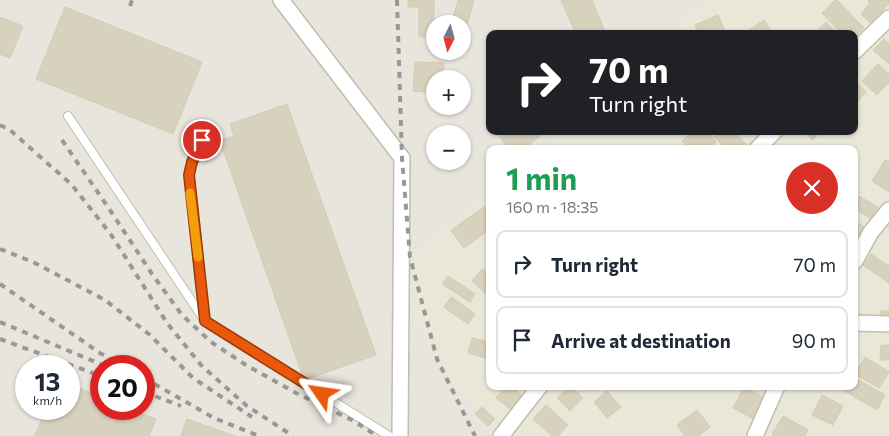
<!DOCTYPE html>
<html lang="en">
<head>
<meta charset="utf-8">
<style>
	:root { --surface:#fff; --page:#f2f2f3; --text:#1f2937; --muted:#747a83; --line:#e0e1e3 }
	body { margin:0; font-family:Commissioner,sans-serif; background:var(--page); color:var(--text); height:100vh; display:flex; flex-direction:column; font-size:19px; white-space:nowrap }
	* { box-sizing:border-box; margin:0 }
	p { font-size:16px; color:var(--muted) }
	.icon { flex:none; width:28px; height:28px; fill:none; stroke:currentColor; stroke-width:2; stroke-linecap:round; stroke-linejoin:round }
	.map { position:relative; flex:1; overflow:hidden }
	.sheet { position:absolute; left:486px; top:145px; width:372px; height:245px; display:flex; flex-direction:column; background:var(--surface); border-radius:10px; box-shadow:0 1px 4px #0004 }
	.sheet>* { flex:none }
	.top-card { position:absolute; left:486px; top:30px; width:372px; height:105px; border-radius:10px; box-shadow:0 1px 4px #0004; background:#202124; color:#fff; overflow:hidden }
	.needle { width:32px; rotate:186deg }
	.controls { position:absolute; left:426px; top:15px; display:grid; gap:10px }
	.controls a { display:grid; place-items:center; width:45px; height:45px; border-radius:50%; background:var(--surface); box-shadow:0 1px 4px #0004; font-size:25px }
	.speed { position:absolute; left:15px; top:355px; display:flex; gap:10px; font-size:25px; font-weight:700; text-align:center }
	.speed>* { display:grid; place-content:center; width:65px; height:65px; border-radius:50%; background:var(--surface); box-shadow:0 1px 4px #0004; line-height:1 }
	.speed small { font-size:12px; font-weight:400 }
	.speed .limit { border:8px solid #d22; background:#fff; color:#111 }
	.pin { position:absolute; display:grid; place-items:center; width:42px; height:42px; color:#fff; margin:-21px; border:2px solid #fff; border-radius:50%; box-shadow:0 1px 5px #0007 }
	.me { position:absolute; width:55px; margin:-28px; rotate:302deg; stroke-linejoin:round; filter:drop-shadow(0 0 4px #0008) }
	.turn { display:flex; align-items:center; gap:18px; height:105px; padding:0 20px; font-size:22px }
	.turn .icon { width:65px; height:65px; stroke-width:2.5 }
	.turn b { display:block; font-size:35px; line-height:42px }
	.round { display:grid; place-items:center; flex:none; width:52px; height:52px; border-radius:26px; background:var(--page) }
	.headline { display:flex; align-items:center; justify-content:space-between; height:85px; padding:0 20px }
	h1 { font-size:30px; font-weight:700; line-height:38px; color:#1e9e55 }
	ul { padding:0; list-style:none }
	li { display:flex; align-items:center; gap:15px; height:68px; margin:0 10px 8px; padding:0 10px; border:2px solid var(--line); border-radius:10px }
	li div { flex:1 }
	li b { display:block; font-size:19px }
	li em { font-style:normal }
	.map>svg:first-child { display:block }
	.residential { fill:#e9e7d7; fill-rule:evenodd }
	.industrial { fill:#e8e5dd; fill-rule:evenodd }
	.building { fill:#d7d2bd; stroke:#d2ccb0 }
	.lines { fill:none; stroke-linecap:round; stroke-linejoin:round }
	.service-casing { stroke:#c1beab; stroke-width:10 }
	.minor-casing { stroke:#c1beab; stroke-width:18 }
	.service { stroke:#fff; stroke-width:8 }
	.minor { stroke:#fff; stroke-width:15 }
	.rail { stroke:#989898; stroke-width:4; stroke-dasharray:6 6; stroke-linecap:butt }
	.route-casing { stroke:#983908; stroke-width:12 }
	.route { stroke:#ea580c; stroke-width:9 }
	.slow { stroke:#f59e0b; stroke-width:9 }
</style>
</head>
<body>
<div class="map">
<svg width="889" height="436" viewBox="0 0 889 436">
	<rect width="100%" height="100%" fill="#f5f4e9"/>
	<path class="residential" d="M369,0H889V436H404L376,413ZM435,24H462V51H435ZM490,34H855V131H490ZM435,79H462V106H435ZM435,134H462V161H435ZM490,149H855V386H490Z"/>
	<path class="industrial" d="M0,0H709L670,34H490V131H558L538,149H490V191L389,278L494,436H0ZM435,24H462V51H435ZM435,79H462V106H435ZM435,134H462V161H435ZM26,366H69V409H26ZM101,366H144V409H101Z"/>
	<g class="building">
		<polygon points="408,0 434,0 434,37 419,37 419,7 408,7"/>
		<polygon points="458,0 474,0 462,43 462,24 451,24"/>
		<polygon points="561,0 592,0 606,34 576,34"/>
		<polygon points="835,0 837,0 864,28 855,37 855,34 842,34 822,13"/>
		<polygon points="867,0 888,0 889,1 889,4 870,23 861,14 870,3"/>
		<polygon points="65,7 202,62 173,134 36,79"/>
		<polygon points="718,15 726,34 699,34 695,25"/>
		<polygon points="0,17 23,26 10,58 0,54"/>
		<polygon points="764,20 773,34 743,34"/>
		<polygon points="826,22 837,34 815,34"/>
		<polygon points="884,39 889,44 889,64 873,50"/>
		<polygon points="415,62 444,63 443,79 435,79 435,93 413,91"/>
		<polygon points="878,64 889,74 889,82 877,95 862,81"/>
		<polygon points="855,81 866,92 855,104"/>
		<polygon points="287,104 376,355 304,380 220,141 234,136 230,124"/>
		<polygon points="495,131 546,131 524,149 509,149"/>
		<polygon points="693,131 707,131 716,142 709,149 689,149 682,141"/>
		<polygon points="719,131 733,131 750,148 749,149 726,149 714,137"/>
		<polygon points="803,131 820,131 813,140"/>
		<polygon points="885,160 889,162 889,192 872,181"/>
		<polygon points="859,196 881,209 874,221 855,209 855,201"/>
		<polygon points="490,203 490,229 464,248 451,230"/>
		<polygon points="855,221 868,229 859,244 855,242"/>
		<polygon points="871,254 889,266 889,283 863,265"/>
		<polygon points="482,269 490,275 490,297 472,281"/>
		<polygon points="448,276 475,294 470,302 442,284"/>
		<polygon points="451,297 475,314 468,324 444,307"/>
		<rect x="881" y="311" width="8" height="11"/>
		<polygon points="472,338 490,342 490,359 468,353"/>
		<polygon points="881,345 889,345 889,360 880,360"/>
		<polygon points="865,357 889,372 879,388 855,374"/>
		<polygon points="855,378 885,395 877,410 843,390 845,386 855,386"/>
		<polygon points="69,384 101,397 101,409 131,409 156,419 149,436 35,436 46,409 69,409"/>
		<polygon points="506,386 511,386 524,397 513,411 496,398"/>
		<polygon points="569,386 571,386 583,398 570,411 557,398"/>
		<polygon points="744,387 765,398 754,419 733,408"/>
		<polygon points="607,391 621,407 607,418 594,402"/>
		<polygon points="822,395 843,406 833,425 812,415"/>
		<polygon points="546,405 568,425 558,436 552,436 533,419"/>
		<polygon points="482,407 495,419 488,426 475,414"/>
		<polygon points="697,410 710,427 698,436 685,436 677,425"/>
		<polygon points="783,416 808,430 805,436 775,436 772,434"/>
		<polygon points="187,419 235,436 181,436"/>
	</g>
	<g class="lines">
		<defs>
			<g id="service">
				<polyline points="68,116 205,321 389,436"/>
				<polyline points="202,140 192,161 189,175 205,319"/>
			</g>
			<g id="minor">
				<polyline points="281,0 402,158 400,436"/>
				<polyline points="855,51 889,18"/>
				<polyline points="757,149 775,131"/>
				<polyline points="855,261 871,232 889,210"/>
				<polyline points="855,323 889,324"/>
				<polyline points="501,436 540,386"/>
				<polyline points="755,436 777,386"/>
			</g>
		</defs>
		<use href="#service" class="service-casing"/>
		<use href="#minor" class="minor-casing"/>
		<use href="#service" class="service"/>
		<use href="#minor" class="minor"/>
		<g class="rail">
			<polyline points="397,0 402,158 410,257 437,359 475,436"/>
			<polyline points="130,6 132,0"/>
			<polyline points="0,125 10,130 72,185 112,236 167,323 201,365 247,406 293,436"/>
			<polyline points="62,140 112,213 152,274 182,315 211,342 246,365 296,393 354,421 377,436"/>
			<polyline points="0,249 33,262 105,300 150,335 193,378 252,417"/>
			<polyline points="0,284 100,353 123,366"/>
			<polyline points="0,322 105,366"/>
			<polyline points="0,339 101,376"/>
			<polyline points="144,378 214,418 259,436"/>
			<polyline points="144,392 181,406"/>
		</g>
	</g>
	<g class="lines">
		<defs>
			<polyline id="route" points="202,140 192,162 189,175 205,321 322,394"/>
		</defs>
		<use href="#route" class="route-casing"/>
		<use href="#route" class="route"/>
		<polyline class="slow" points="190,193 198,257"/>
	</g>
</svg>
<div class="controls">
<a><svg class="needle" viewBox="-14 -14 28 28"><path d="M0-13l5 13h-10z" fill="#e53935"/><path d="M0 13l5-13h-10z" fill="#747a83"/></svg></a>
<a>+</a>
<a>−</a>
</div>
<div class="speed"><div>13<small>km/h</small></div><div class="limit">20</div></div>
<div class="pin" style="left:202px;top:140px;background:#d93025"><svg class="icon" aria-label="arrive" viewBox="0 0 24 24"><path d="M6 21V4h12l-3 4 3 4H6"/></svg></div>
<svg class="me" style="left:322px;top:394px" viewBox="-20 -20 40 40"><path d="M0-17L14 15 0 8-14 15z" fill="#ea580c" stroke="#fff" stroke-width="4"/></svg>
<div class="top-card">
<div class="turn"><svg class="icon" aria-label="right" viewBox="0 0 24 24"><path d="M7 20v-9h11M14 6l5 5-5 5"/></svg><div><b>70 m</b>Turn right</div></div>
</div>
<section class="sheet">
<div class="headline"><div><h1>1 min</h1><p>160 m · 18:35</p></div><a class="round" style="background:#d93025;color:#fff"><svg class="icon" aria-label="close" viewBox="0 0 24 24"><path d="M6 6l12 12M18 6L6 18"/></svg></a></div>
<ul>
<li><svg class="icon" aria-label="right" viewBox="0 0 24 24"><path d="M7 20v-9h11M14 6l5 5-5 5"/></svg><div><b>Turn right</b></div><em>70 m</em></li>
<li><svg class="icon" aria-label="arrive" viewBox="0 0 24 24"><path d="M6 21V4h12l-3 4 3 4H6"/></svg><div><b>Arrive at destination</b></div><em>90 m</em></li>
</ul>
</section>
</div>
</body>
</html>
